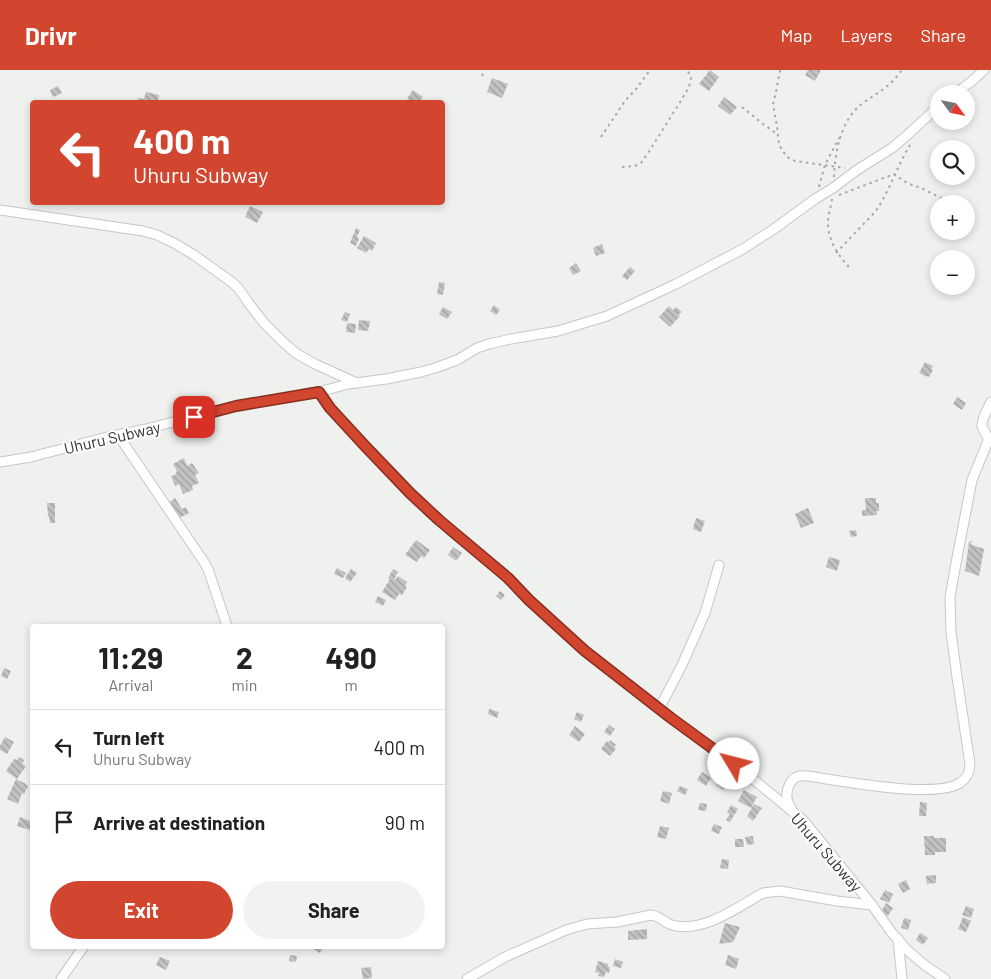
<!DOCTYPE html>
<html lang="en">
<head>
<meta charset="utf-8">
<style>
	:root { --surface:#fff; --page:#f2f2f2; --text:#222; --muted:#767676; --line:#e0e0e0; --accent:#d24630 }
	body { margin:0; font-family:Barlow,sans-serif; background:var(--page); color:var(--text); height:100vh; display:flex; flex-direction:column; font-size:19px; white-space:nowrap }
	* { box-sizing:border-box; margin:0 }
	p { font-size:16px; color:var(--muted) }
	.icon { flex:none; width:28px; height:28px; fill:none; stroke:currentColor; stroke-width:2; stroke-linecap:round; stroke-linejoin:round }
	.map { position:relative; flex:1; overflow:hidden }
	.sheet { position:absolute; left:30px; top:554px; width:415px; height:325px; display:flex; flex-direction:column; background:var(--surface); border-radius:5px; box-shadow:0 2px 8px #0003 }
	.sheet>* { flex:none }
	.guide { position:absolute; left:30px; top:30px; width:415px; height:105px; border-radius:5px; box-shadow:0 2px 8px #0003; background:#d24630; color:#fff; overflow:hidden }
	.needle { width:32px; rotate:123deg }
	.fabs { position:absolute; left:930px; top:15px; display:grid; gap:10px }
	.fabs a { display:grid; place-items:center; width:45px; height:45px; border-radius:50%; background:var(--surface); box-shadow:0 2px 8px #0003; font-size:25px }
	.pin { position:absolute; display:grid; place-items:center; width:42px; height:42px; color:#fff; margin:-21px; border-radius:10px; box-shadow:0 2px 8px #0006 }
	.me { position:absolute; width:55px; margin:-28px; rotate:307deg; stroke-linejoin:round; filter:drop-shadow(0 0 4px #0008) }
	.turn { display:flex; align-items:center; gap:18px; height:105px; padding:0 20px; font-size:22px }
	.turn .icon { width:65px; height:65px; stroke-width:2.5 }
	.turn b { display:block; font-size:35px; line-height:42px }
	.eta { display:flex; justify-content:space-evenly; align-items:center; height:85px; text-align:center }
	.eta b { font-size:30px; font-weight:700; line-height:35px }
	.cta { display:flex; gap:10px; margin-top:auto; padding:10px 20px }
	.cta a { flex:1; height:58px; border-radius:30px; background:var(--accent); color:#fff; font-size:20px; font-weight:700; line-height:58px; text-align:center }
	.cta a+a { background:var(--page); color:var(--text) }
	ul { padding:0; list-style:none }
	li { display:flex; align-items:center; gap:15px; height:75px; padding:0 20px; border-top:1px solid var(--line) }
	li div { flex:1 }
	li b { display:block; font-size:19px }
	li em { font-style:normal }
	header { display:flex; align-items:center; gap:30px; box-sizing:border-box; height:70px; padding:0 25px; background:var(--accent); color:#fff }
	header strong { font-size:24px }
	nav { display:flex; gap:28px; margin-inline-start:auto; font-size:18px }
	.map>svg:first-child { display:block }
	.building { fill:url(#building-back-hatch) }
	.lines { fill:none; stroke-linecap:round; stroke-linejoin:round }
	.minor-casing { stroke:#c5c8c5; stroke-width:11 }
	.path { stroke:#a7a8a6; stroke-width:2; stroke-dasharray:2.5 4; stroke-linecap:butt }
	.minor { stroke:#fff; stroke-width:9 }
	.route-casing { stroke:#882e1f; stroke-width:12 }
	.route { stroke:#d24630; stroke-width:9 }
	.labels { text-anchor:middle; dominant-baseline:central; stroke-width:4; stroke-linejoin:round; paint-order:stroke }
	.street-label { font-size:16px; fill:#333433; stroke:#fcfffc }
</style>
</head>
<body>
<header>
<strong>Drivr</strong>
<nav><a>Map</a><a>Layers</a><a>Share</a></nav>
</header>
<div class="map">
<svg width="991" height="909" viewBox="0 0 991 909">
	<defs>
		<pattern id="building-back-hatch" width="6" height="6" patternUnits="userSpaceOnUse" patternTransform="scale(1.25)"><rect width="6" height="6" fill="#c2c3c0"/><path d="M-1 5l2 2M0 0l6 6M5-1l2 2" fill="none" stroke="#9e9f9d"/></pattern>
	</defs>
	<rect width="100%" height="100%" fill="#eff1ee"/>
	<g class="building">
		<polygon points="710,0 719,7 709,21 699,14"/>
		<polygon points="808,0 821,0 815,11 805,5"/>
		<polygon points="492,8 508,14 502,28 487,22"/>
		<polygon points="58,16 62,23 53,27 50,20"/>
		<polygon points="413,20 423,27 420,32 413,32 407,29"/>
		<polygon points="146,22 159,25 158,31 163,32 137,32 138,28 144,29"/>
		<polygon points="724,27 737,37 730,45 718,36"/>
		<polygon points="250,136 263,142 257,153 245,147"/>
		<polygon points="356,158 360,160 357,167 359,168 356,176 350,173"/>
		<polygon points="364,166 376,173 372,181 369,179 366,183 357,178"/>
		<polygon points="602,174 605,183 596,186 593,178"/>
		<polygon points="576,193 581,201 573,205 569,198"/>
		<polygon points="630,197 635,201 627,210 622,206"/>
		<polygon points="439,212 445,213 443,225 437,224"/>
		<polygon points="494,235 500,240 496,245 490,241"/>
		<polygon points="669,236 673,240 676,237 682,242 678,245 680,246 670,257 659,247"/>
		<polygon points="443,237 452,242 447,249 439,244"/>
		<polygon points="345,242 350,244 347,252 341,250"/>
		<polygon points="359,250 370,251 368,261 358,260"/>
		<polygon points="347,253 356,254 355,263 346,262"/>
		<polygon points="925,292 933,296 931,299 933,300 929,307 927,306 927,307 919,303"/>
		<polygon points="957,327 966,333 962,340 953,334"/>
		<polygon points="184,388 187,396 192,393 199,403 195,405 199,413 192,416 193,420 183,424 179,414 175,416 171,406 175,405 177,401 173,394"/>
		<polygon points="175,428 182,439 186,437 189,443 179,448 170,432"/>
		<polygon points="865,428 876,428 876,433 879,433 879,441 876,441 877,445 862,446 862,440 866,440"/>
		<polygon points="47,433 55,433 55,453 50,453 49,446 48,446"/>
		<polygon points="808,438 814,453 801,458 795,444"/>
		<polygon points="696,448 705,451 701,462 693,459"/>
		<polygon points="856,460 857,466 851,467 849,461"/>
		<polygon points="416,470 430,480 424,488 421,486 417,492 405,485"/>
		<polygon points="973,471 970,474 984,479 979,506 965,501 969,472"/>
		<polygon points="453,477 462,483 456,491 448,485"/>
		<polygon points="829,487 840,490 837,501 826,497"/>
		<polygon points="337,498 346,503 343,508 334,504"/>
		<polygon points="351,499 357,503 350,512 345,508"/>
		<polygon points="393,499 398,502 394,509 395,510 398,506 407,512 405,516 407,517 402,525 399,524 395,530 382,522 390,509 388,508"/>
		<polygon points="500,521 505,525 501,530 496,526"/>
		<polygon points="378,526 386,530 383,536 375,532"/>
		<polygon points="4,598 11,601 7,609 1,606"/>
		<polygon points="489,639 499,642 497,648 488,644"/>
		<polygon points="577,642 584,645 581,652 574,649"/>
		<polygon points="609,655 615,659 610,666 604,662"/>
		<polygon points="575,656 585,664 579,672 569,665"/>
		<polygon points="5,667 14,672 7,684 0,680 0,676"/>
		<polygon points="610,670 616,675 614,677 616,679 610,686 601,679 607,671 609,672"/>
		<polygon points="19,687 24,690 22,694 26,696 17,709 6,701 14,689 17,690"/>
		<polygon points="714,701 721,706 719,709 727,714 723,720 716,715 719,711 711,706"/>
		<polygon points="702,702 711,708 706,716 697,710"/>
		<polygon points="16,709 26,714 26,715 28,716 24,724 22,723 18,734 7,729"/>
		<polygon points="680,716 688,719 685,725 677,721"/>
		<polygon points="744,720 757,727 751,738 738,731"/>
		<polygon points="663,721 672,723 669,734 660,731"/>
		<polygon points="920,732 927,733 926,746 919,746"/>
		<polygon points="700,733 707,734 706,741 698,740"/>
		<polygon points="754,734 762,738 753,751 747,746"/>
		<polygon points="731,735 738,739 730,752 726,750 730,744 727,742"/>
		<polygon points="20,747 32,752 30,760 17,756"/>
		<polygon points="714,754 722,757 719,764 711,761"/>
		<polygon points="660,756 669,758 666,769 657,767"/>
		<polygon points="753,766 754,774 747,775 745,767"/>
		<polygon points="924,766 934,766 934,768 946,768 946,782 935,782 935,785 925,785"/>
		<polygon points="735,769 743,769 744,777 735,777"/>
		<polygon points="722,789 729,790 728,799 720,798"/>
		<polygon points="936,805 936,813 927,814 926,806"/>
		<polygon points="906,810 910,819 903,823 898,814"/>
		<polygon points="885,820 893,824 889,833 880,829"/>
		<polygon points="886,833 893,838 888,846 881,842"/>
		<polygon points="966,836 974,839 971,848 962,845"/>
		<polygon points="963,847 971,851 966,862 958,859"/>
		<polygon points="904,848 911,850 908,860 901,858"/>
		<polygon points="725,853 740,857 733,872 719,874"/>
		<polygon points="647,859 647,869 628,870 628,861"/>
		<polygon points="920,863 928,868 923,875 916,870"/>
		<polygon points="314,876 324,876 320,883 313,879"/>
		<polygon points="290,885 297,886 296,892 289,891"/>
		<polygon points="728,885 739,889 736,899 725,895"/>
		<polygon points="160,887 170,891 166,900 156,895"/>
		<polygon points="615,889 623,892 621,898 613,896"/>
		<polygon points="598,891 608,894 608,897 610,897 609,903 606,902 604,907 598,906 599,903 595,902"/>
		<polygon points="371,897 372,908 363,909 361,898"/>
	</g>
	<g class="lines">
		<defs>
			<g id="minor">
				<polyline points="955,24 972,11 984,0"/>
				<polyline points="0,140 143,161 157,165 174,173 194,185 233,213 239,219 250,235 264,253 284,273 297,284 315,294 357,313"/>
				<polyline points="319,322 330,338 419,432 452,462 508,508 529,530 585,581 671,648 748,705 804,751 872,835 892,863 907,880 926,896 945,909"/>
				<polyline points="118,365 204,492 208,499 227,556"/>
				<polyline points="0,392 31,387 107,367 146,359 236,336 319,322 348,314 386,309 421,302 435,298 457,290 477,278 489,274 511,269 558,261 607,246 676,214 743,179 774,159 815,129 833,118 857,100 892,78 905,67 939,36"/>
				<polyline points="659,639 682,595 705,543 719,495"/>
				<path d="M791,738C789,735 787,731 787,727C786,719 791,707 800,706C808,705 818,708 826,709C855,713 936,728 960,713C967,708 970,703 970,694L957,607L951,562L950,527L956,493L972,410L988,371C988,363 983,362 982,356C981,350 988,338 991,332"/>
				<polyline points="898,869 902,909"/>
				<polyline points="61,909 84,876"/>
				<path d="M467,909L505,887L566,860L587,854L617,852L651,845C661,846 666,855 676,856C706,861 738,837 763,823L780,821L837,831L872,835"/>
			</g>
		</defs>
		<use href="#minor" class="minor-casing"/>
		<g class="path">
			<polyline points="780,0 776,22 773,34 777,56 779,75 787,87 795,91 845,98"/>
			<polyline points="482,6 484,0"/>
			<polyline points="742,37 763,54 777,64"/>
			<polyline points="601,67 625,31 636,19 650,0"/>
			<polyline points="622,97 635,96 641,93 650,80 682,29 689,17 691,8 689,3 686,0"/>
			<path d="M834,107C835,81 841,49 863,33C871,27 879,23 886,17C892,13 897,6 902,0"/>
			<polyline points="819,117 825,95 839,68"/>
			<polyline points="839,125 894,104 907,113 921,118 953,134"/>
			<path d="M832,129C831,137 828,145 828,153C828,171 839,187 851,199"/>
			<polyline points="966,136 971,136"/>
			<path d="M836,183L875,142C890,121 897,96 910,75"/>
		</g>
		<use href="#minor" class="minor"/>
	</g>
	<g class="lines">
		<defs>
			<polyline id="route" points="194,347 236,336 319,322 330,338 365,376 410,423 439,450 508,508 529,530 585,581 671,648 734,694"/>
		</defs>
		<use href="#route" class="route-casing"/>
		<use href="#route" class="route"/>
	</g>
	<g class="labels">
		<g class="street-label">
			<text transform="translate(112 367) rotate(-13)">Uhuru Subway</text>
			<text transform="translate(827 782) rotate(49)">Uhuru Subway</text>
		</g>
	</g>
</svg>
<div class="fabs">
<a><svg class="needle" viewBox="-14 -14 28 28"><path d="M0-13l5 13h-10z" fill="#e53935"/><path d="M0 13l5-13h-10z" fill="#767676"/></svg></a>
<a><svg class="icon" aria-label="search" viewBox="0 0 24 24"><circle cx="10" cy="10" r="6"/><path d="M15 15l6 6"/></svg></a>
<a>+</a>
<a>−</a>
</div>
<div class="pin" style="left:194px;top:347px;background:#d93025"><svg class="icon" aria-label="arrive" viewBox="0 0 24 24"><path d="M6 21V4h12l-3 4 3 4H6"/></svg></div>
<svg class="me" style="left:734px;top:694px" viewBox="-20 -20 40 40"><circle r="19" fill="#fff"/><path d="M0-13L10 11 0 6-10 11z" fill="#d24630"/></svg>
<div class="guide">
<div class="turn"><svg class="icon" aria-label="left" viewBox="0 0 24 24"><path d="M17 20v-9H6M10 6l-5 5 5 5"/></svg><div><b>400 m</b>Uhuru Subway</div></div>
</div>
<section class="sheet">
<div class="eta">
<div><b>11:29</b><p>Arrival</p></div>
<div><b>2</b><p>min</p></div>
<div><b>490</b><p>m</p></div>
</div>
<ul>
<li><svg class="icon" aria-label="left" viewBox="0 0 24 24"><path d="M17 20v-9H6M10 6l-5 5 5 5"/></svg><div><b>Turn left</b><p>Uhuru Subway</p></div><em>400 m</em></li>
<li><svg class="icon" aria-label="arrive" viewBox="0 0 24 24"><path d="M6 21V4h12l-3 4 3 4H6"/></svg><div><b>Arrive at destination</b></div><em>90 m</em></li>
</ul>
<div class="cta"><a>Exit</a><a>Share</a></div>
</section>
</div>
</body>
</html>
